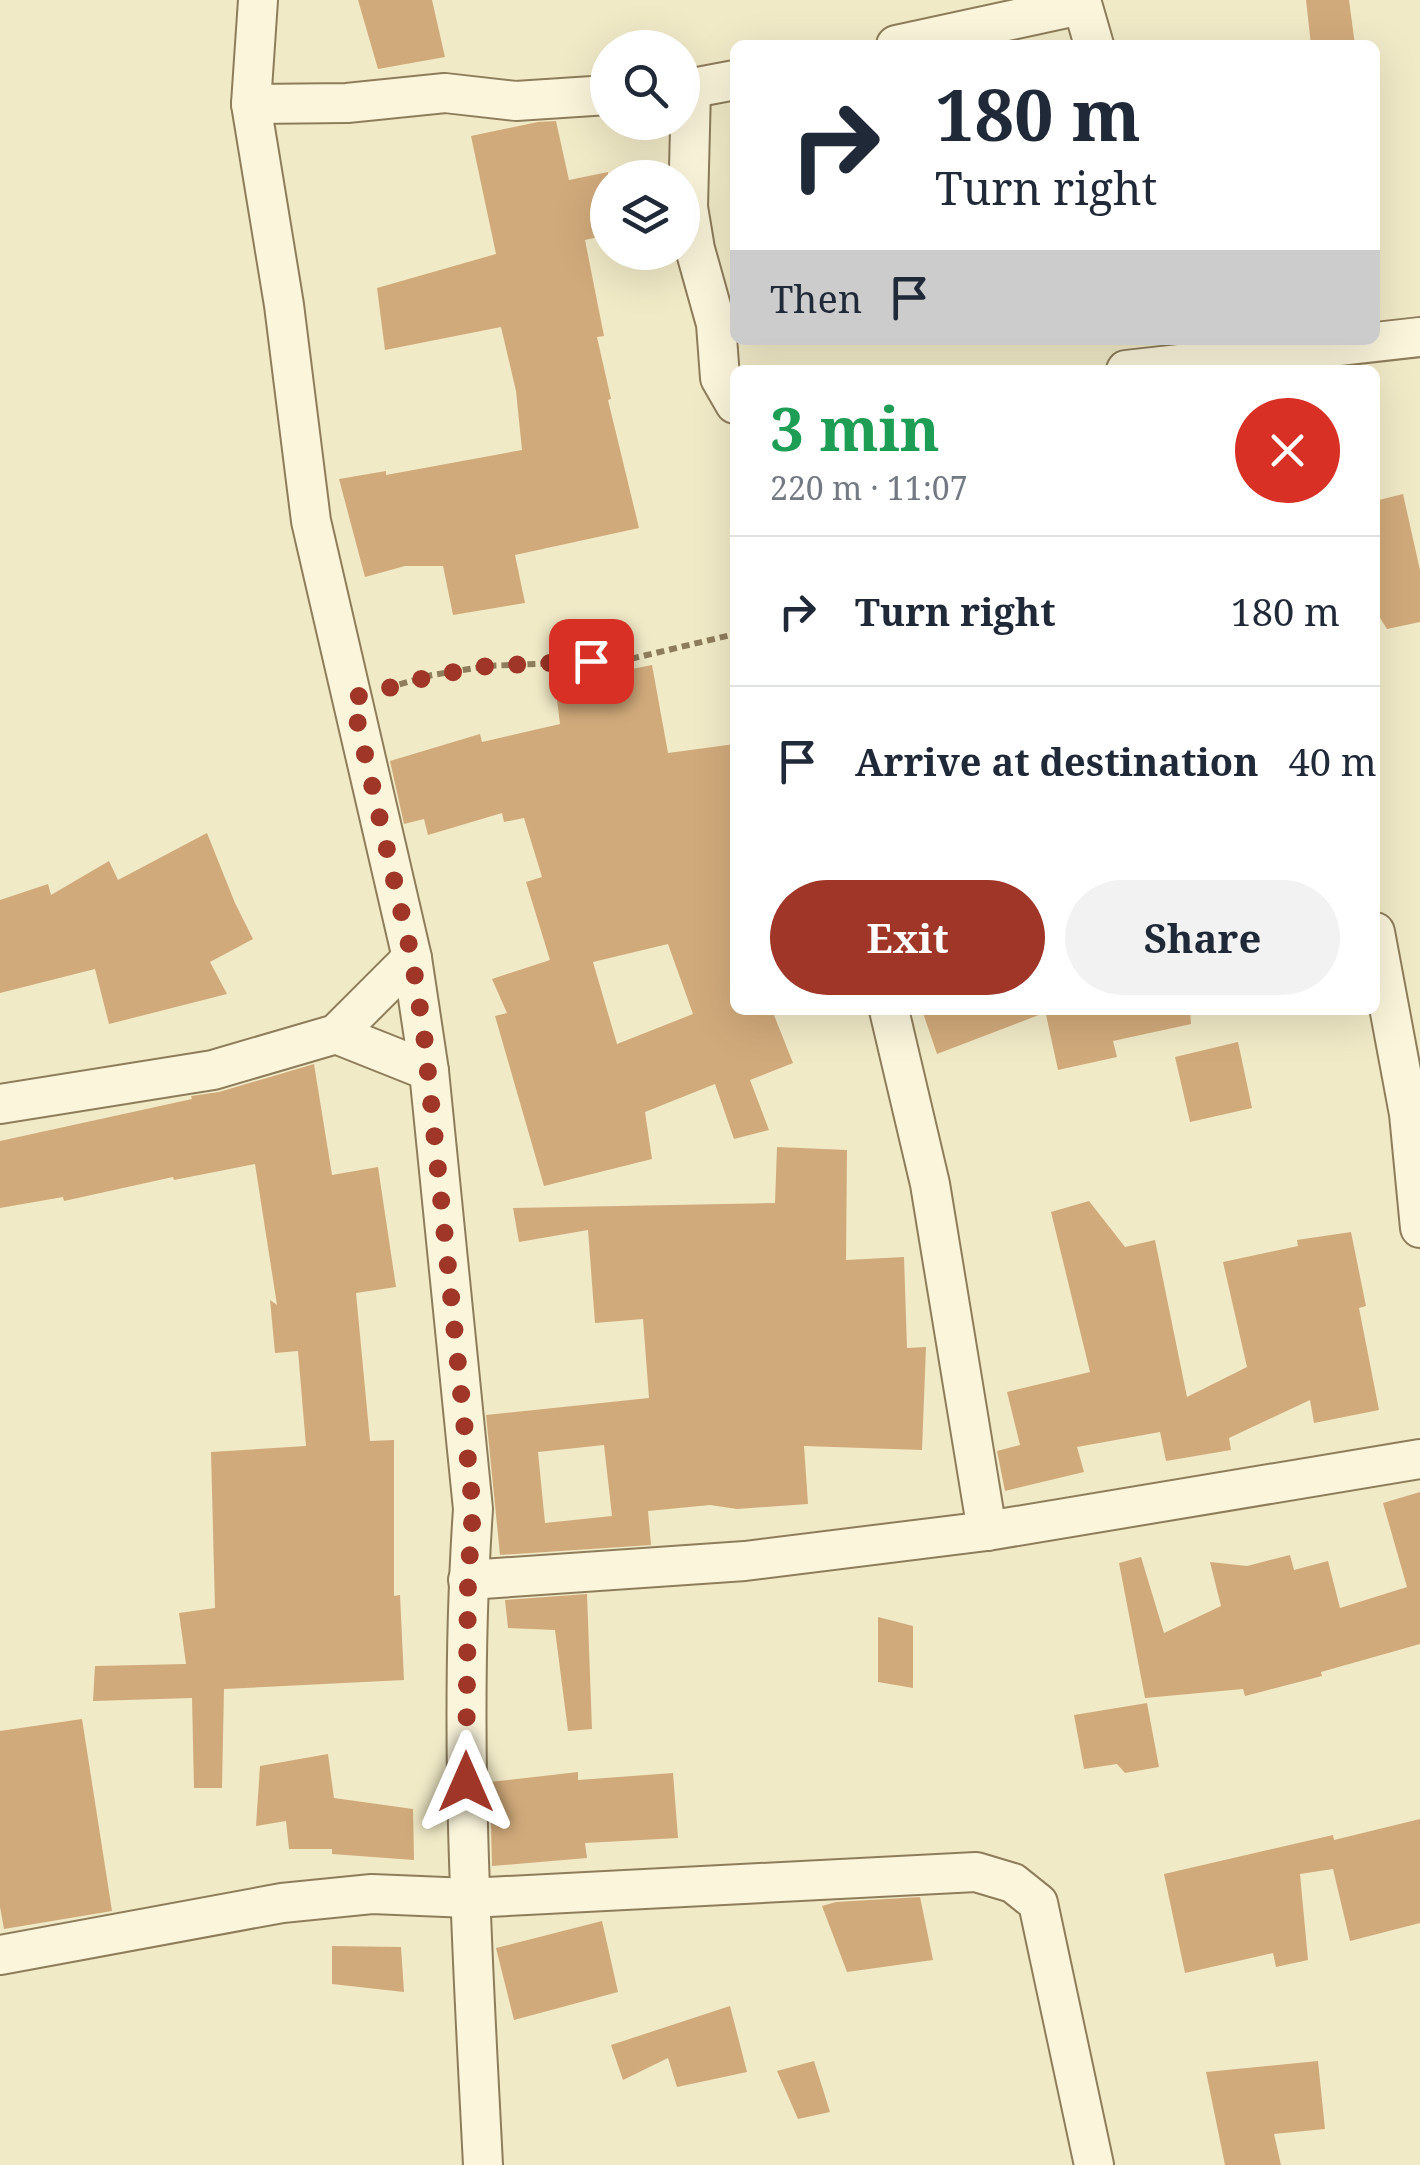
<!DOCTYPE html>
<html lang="en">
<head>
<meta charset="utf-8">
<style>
	:root { --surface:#fff; --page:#f2f2f3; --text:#1f2937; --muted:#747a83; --line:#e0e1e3; --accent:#a03628 }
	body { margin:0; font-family:"Noto Serif",serif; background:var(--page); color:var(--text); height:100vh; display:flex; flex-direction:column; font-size:38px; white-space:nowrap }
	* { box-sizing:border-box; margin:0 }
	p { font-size:32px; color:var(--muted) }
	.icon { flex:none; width:55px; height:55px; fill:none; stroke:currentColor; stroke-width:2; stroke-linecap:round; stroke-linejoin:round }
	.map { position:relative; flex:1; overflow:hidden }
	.details { position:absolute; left:730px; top:365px; width:650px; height:650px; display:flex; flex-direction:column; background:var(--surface); border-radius:15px; box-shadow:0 10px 40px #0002 }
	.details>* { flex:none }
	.hud { position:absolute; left:730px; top:40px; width:650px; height:305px; border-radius:15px; box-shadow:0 10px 40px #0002; background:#fff; color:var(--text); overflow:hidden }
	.controls { position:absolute; left:590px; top:30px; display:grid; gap:20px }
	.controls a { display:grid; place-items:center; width:110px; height:110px; border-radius:50%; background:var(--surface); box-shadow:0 10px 40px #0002; font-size:50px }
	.pin { position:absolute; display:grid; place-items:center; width:85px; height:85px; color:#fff; margin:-42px; border-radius:20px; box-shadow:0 5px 15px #0006 }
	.me { position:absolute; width:110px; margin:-55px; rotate:0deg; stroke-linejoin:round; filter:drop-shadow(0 0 8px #0008) }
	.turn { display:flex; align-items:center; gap:35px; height:210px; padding:0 40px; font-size:45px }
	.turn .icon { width:130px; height:130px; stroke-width:2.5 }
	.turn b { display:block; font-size:70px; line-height:85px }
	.then { display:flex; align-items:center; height:95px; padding:0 40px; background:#0003; gap:20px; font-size:38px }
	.round { display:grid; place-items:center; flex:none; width:105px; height:105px; border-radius:52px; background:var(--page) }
	.headline { display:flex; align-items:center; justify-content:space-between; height:170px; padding:0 40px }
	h1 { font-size:60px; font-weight:700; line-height:75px; color:#1e9e55 }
	.button { display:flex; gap:20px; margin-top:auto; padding:20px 40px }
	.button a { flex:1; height:115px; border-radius:60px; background:var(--accent); color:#fff; font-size:40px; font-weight:700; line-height:115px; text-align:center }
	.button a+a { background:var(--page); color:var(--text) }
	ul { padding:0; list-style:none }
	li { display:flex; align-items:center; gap:30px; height:150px; padding:0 40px; border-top:2px solid var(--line) }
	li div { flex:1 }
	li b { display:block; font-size:38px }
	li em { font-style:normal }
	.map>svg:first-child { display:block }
	.building { fill:#d1aa7b; fill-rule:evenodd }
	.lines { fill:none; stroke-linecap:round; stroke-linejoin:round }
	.street-casing { stroke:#8e7d5b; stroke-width:42 }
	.path { stroke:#8e7d5b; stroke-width:6; stroke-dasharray:8 5; stroke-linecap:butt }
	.street { stroke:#fbf5db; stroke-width:38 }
	.route { stroke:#a03628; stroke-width:18; stroke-dasharray:0 32.4 }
</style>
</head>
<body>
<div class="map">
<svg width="1420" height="2165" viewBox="0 0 1420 2165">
	<rect width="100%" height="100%" fill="#f1eac7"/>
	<g class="building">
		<polygon points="358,0 432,0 445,57 378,69"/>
		<polygon points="1306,0 1349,0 1355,45 1311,45"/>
		<polygon points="556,121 569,180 608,172 608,235 585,240 604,336 597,337 611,399 608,400 639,528 515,555 525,603 453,615 443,566 405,566 365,577 339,479 386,471 386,475 522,450 516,391 501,327 385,350 377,288 496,254 471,136 538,122"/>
		<polygon points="1403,494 1420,570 1420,622 1387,629 1375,610 1375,501"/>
		<path d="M652,665L668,753L735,744V1010H772L793,1063L750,1080L769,1130L734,1139L715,1084L645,1112L652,1159L544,1186L495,1016L507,1013L492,979L550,960L526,882L542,877L524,818L504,822L502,813L428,835L424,819L404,824L390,761L480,734L482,742L560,724L555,684ZM668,944L693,1014L617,1044L593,962Z"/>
		<polygon points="207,833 235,903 253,939 210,962 227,994 109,1024 95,969 0,993 0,900 48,884 51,895 109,861 118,880"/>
		<polygon points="922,1010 1043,1010 1044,1013 937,1054"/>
		<polygon points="1045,1010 1190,1010 1191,1024 1113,1041 1117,1057 1058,1070"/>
		<polygon points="1238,1042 1252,1108 1190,1122 1175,1057"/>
		<polygon points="314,1064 332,1175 378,1167 396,1287 356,1293 370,1441 394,1440 394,1596 400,1595 404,1680 224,1689 222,1788 194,1788 192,1698 93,1701 95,1666 186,1664 179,1613 215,1608 211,1452 306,1446 298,1351 275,1353 270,1300 277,1305 255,1164 174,1180 173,1177 64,1201 63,1197 0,1208 0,1141 192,1099 191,1096 219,1092"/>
		<path d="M777,1147L847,1150L846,1260L904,1257L907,1348L926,1347L922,1450L804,1446L808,1504L737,1509L710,1505L648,1511L651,1545L500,1555L486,1415L649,1398L643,1319L595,1323L588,1230L519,1242L513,1208L775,1203ZM604,1445L612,1516L545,1523L538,1452Z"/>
		<polygon points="1089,1201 1125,1247 1155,1240 1187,1397 1247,1367 1223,1262 1298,1246 1297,1240 1351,1232 1366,1306 1359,1308 1379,1410 1314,1423 1310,1400 1229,1438 1231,1450 1166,1461 1160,1432 1077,1447 1084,1472 1005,1491 997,1451 1020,1445 1007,1392 1090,1372 1051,1212"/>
		<polygon points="1420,1492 1420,1644 1321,1672 1322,1676 1245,1696 1243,1689 1145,1698 1119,1563 1141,1557 1164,1633 1221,1606 1210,1562 1247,1566 1290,1555 1294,1570 1328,1561 1340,1608 1407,1587 1383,1503"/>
		<polygon points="587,1594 592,1729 568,1731 555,1630 508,1628 505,1600"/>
		<polygon points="878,1617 913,1626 913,1688 878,1682"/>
		<polygon points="1147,1703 1159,1767 1125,1773 1117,1764 1084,1769 1074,1715"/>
		<polygon points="82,1719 112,1911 4,1929 0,1907 0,1731"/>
		<polygon points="328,1754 334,1798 413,1809 414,1860 332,1854 332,1849 289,1849 286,1821 256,1826 260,1766"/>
		<polygon points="578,1772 578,1780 673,1773 678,1838 585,1843 587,1858 492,1866 490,1782"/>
		<polygon points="1420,1819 1420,1923 1350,1941 1333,1869 1300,1874 1308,1960 1276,1967 1273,1953 1185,1973 1164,1874 1333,1835 1334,1840"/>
		<polygon points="920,1897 933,1960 847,1972 822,1906 836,1902"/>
		<polygon points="602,1921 618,1992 514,2020 496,1948"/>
		<polygon points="332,1946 401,1947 404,1992 332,1984"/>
		<polygon points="730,2006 747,2072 677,2087 668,2058 623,2080 611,2045"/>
		<polygon points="814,2061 830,2112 798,2119 777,2071"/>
		<polygon points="1318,2061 1325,2129 1274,2134 1281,2165 1225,2165 1206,2072"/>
	</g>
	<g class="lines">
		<defs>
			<g id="street">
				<path d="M258,0L251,104L284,305L311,521L412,958L429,1071L473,1509C458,1727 472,1947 483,2165"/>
				<polyline points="1081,0 1094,45"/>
				<polyline points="896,45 1081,5"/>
				<polyline points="682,90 735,80"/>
				<polyline points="691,90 688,207 695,249 716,324 720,378 735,404"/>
				<polyline points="251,104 347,103 445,93 516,101 608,95"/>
				<polyline points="1126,370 1420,337"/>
				<polyline points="1375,932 1409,1114 1420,1228"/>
				<polyline points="889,1010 930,1184 987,1531"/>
				<polyline points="336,1034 429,1071"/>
				<polyline points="0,1104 213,1070 336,1034 412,958"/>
				<polyline points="468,1580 745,1561 987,1531 1420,1459"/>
				<polyline points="0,1955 282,1903 372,1894 469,1898 976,1872 1013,1883 1038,1903 1094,2165"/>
			</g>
		</defs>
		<use href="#street" class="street-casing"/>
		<polyline class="path" points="387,688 432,675 487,666 626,660 735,634"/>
		<use href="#street" class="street"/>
	</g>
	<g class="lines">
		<polyline class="route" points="466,1782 468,1580 473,1509 424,1034 412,958 352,698 432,676 487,666 591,661"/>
	</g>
</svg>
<div class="controls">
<a><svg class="icon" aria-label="search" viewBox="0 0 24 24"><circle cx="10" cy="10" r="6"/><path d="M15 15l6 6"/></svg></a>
<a><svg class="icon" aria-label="layers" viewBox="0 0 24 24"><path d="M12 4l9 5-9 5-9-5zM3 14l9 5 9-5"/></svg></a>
</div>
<div class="pin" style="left:591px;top:661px;background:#d93025"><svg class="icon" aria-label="arrive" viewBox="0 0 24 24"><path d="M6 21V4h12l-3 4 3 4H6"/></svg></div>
<svg class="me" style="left:466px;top:1782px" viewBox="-20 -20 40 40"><path d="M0-17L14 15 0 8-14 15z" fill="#a03628" stroke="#fff" stroke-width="4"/></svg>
<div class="hud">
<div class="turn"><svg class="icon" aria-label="right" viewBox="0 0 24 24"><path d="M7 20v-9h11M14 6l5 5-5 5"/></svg><div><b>180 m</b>Turn right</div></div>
<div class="then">Then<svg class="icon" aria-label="arrive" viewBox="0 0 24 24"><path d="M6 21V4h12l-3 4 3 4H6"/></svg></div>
</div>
<section class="details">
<div class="headline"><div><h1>3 min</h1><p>220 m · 11:07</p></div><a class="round" style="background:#d93025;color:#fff"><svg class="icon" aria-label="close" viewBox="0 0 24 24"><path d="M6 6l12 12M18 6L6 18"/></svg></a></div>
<ul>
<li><svg class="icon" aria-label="right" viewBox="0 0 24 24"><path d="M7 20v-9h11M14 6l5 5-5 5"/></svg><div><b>Turn right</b></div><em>180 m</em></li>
<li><svg class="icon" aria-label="arrive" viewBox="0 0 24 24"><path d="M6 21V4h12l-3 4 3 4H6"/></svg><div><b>Arrive at destination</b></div><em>40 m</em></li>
</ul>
<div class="button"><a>Exit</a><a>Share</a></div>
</section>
</div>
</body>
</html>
